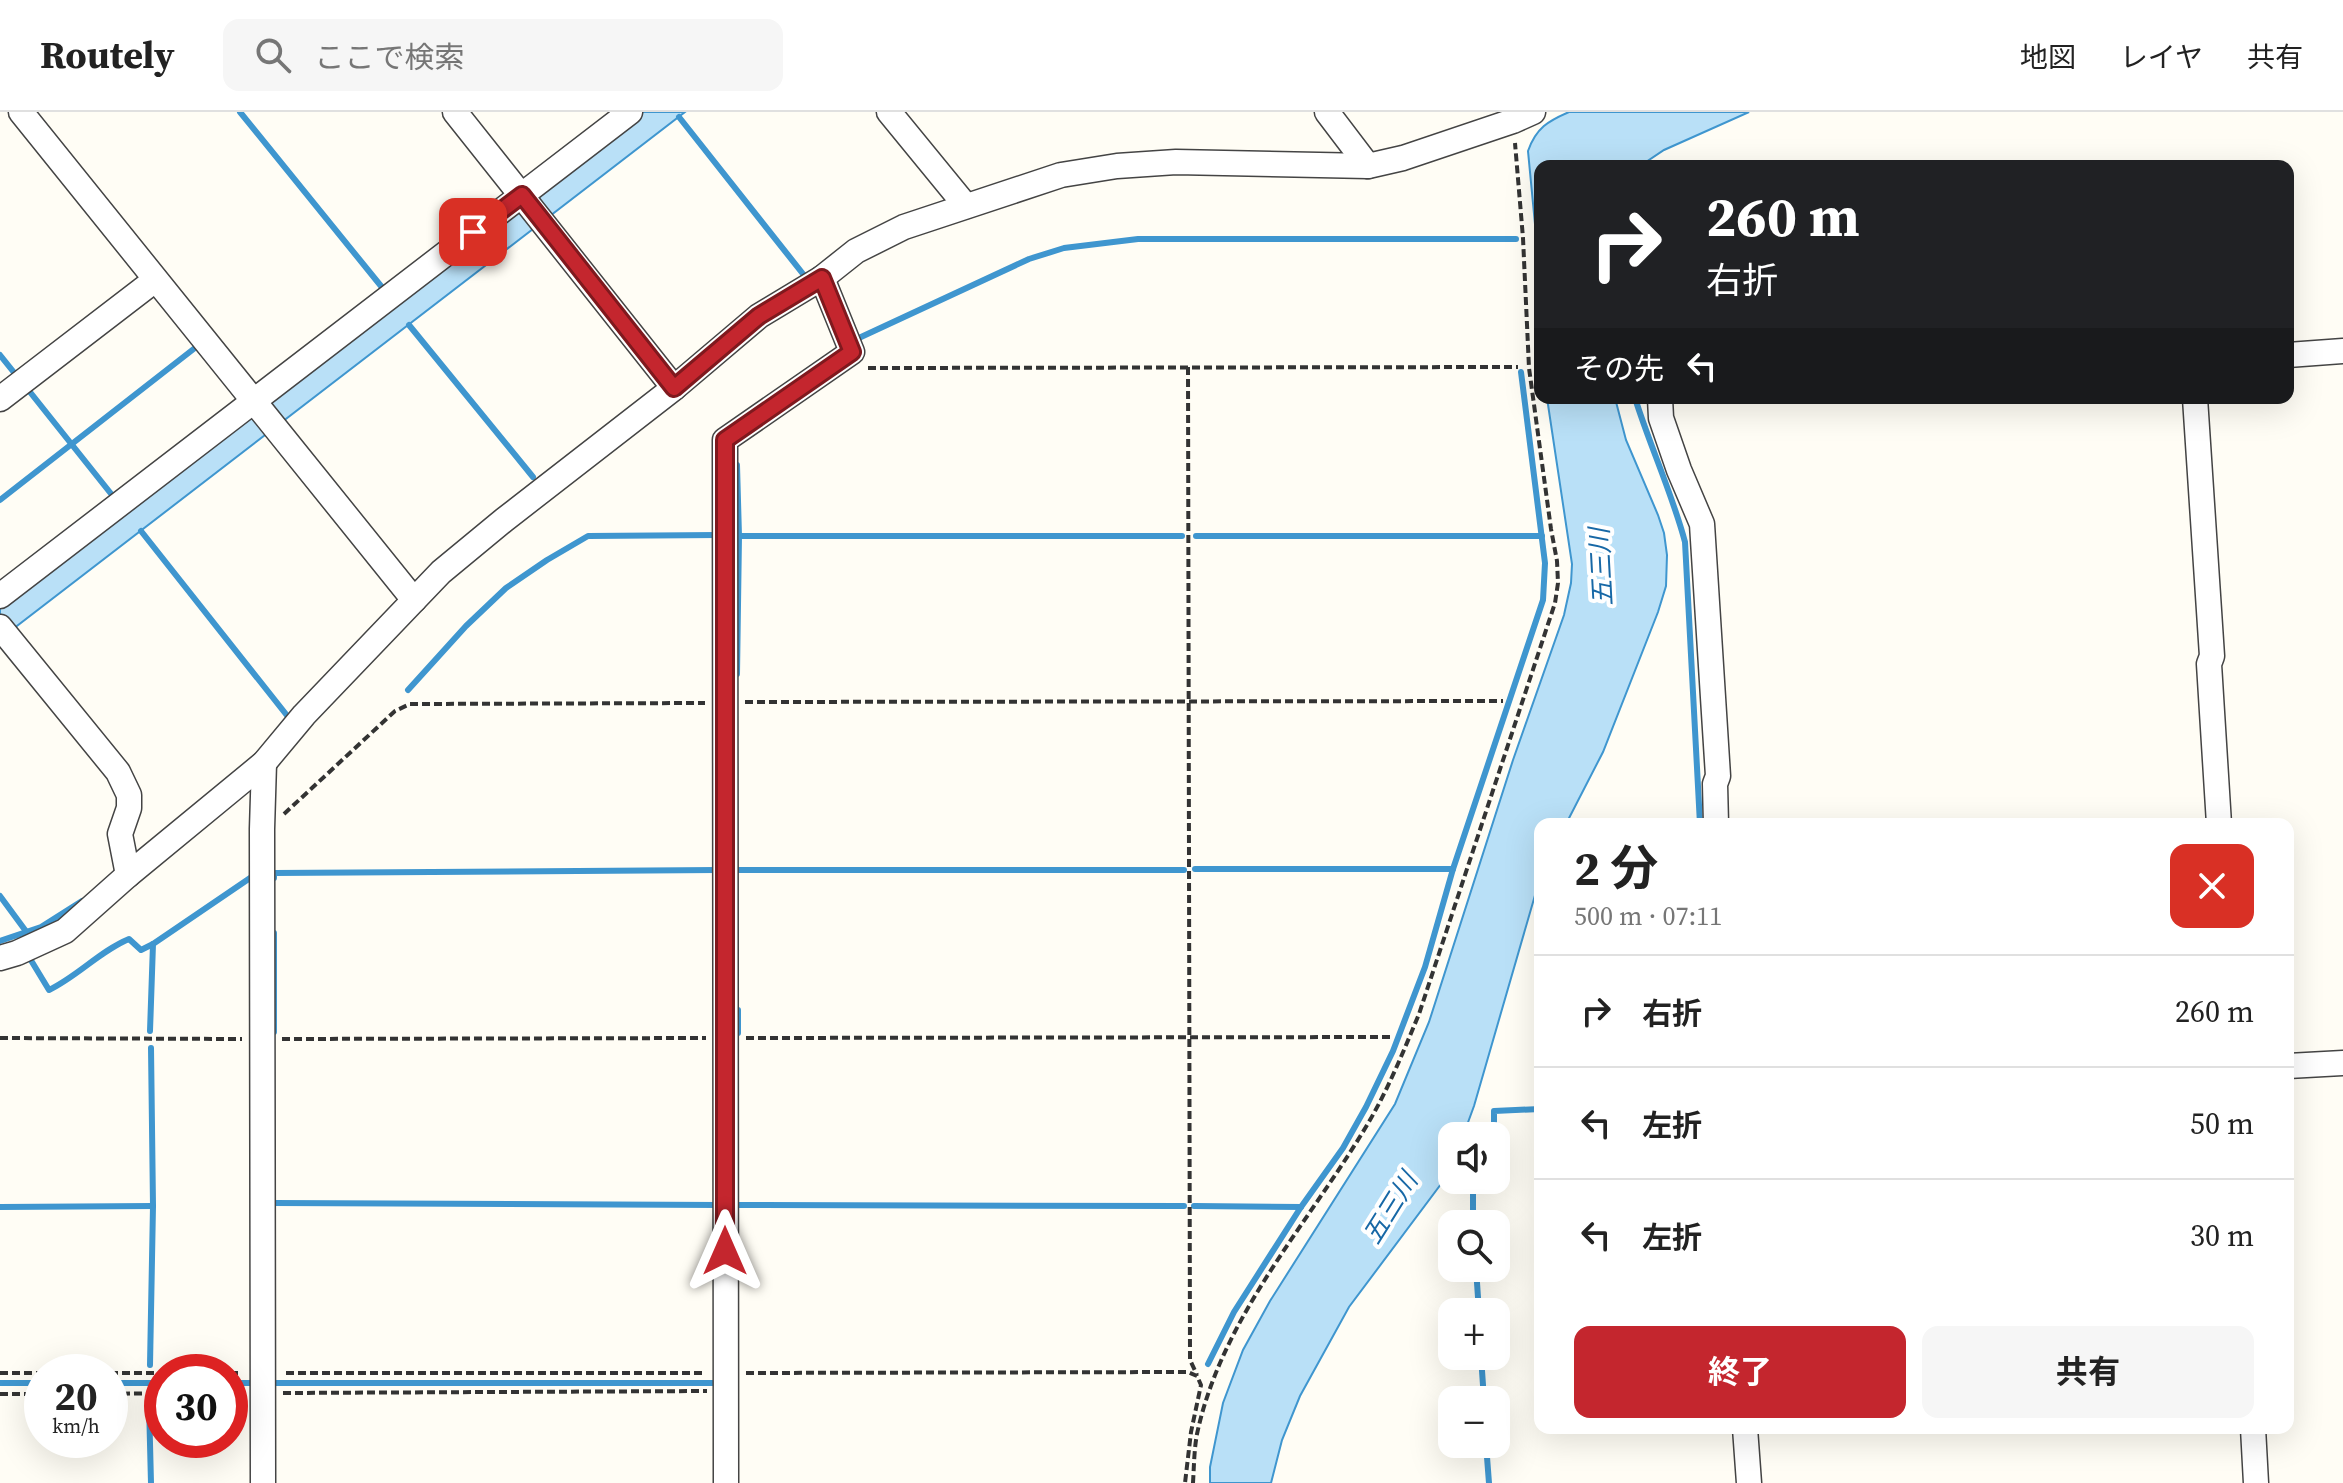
<!DOCTYPE html>
<html lang="ja">
<head>
<meta charset="utf-8">
<style>
	:root { --surface:#fff; --page:#f6f6f6; --text:#222; --muted:#767676; --line:#e0e0e0; --accent:#c4262e }
	body { margin:0; font-family:"Source Serif 4","Noto Sans JP",serif; background:var(--page); color:var(--text); height:100vh; display:flex; flex-direction:column; font-size:30px; white-space:nowrap }
	* { box-sizing:border-box; margin:0 }
	p { font-size:26px; color:var(--muted) }
	.icon { flex:none; width:44px; height:44px; fill:none; stroke:currentColor; stroke-width:2; stroke-linecap:round; stroke-linejoin:round }
	.map { position:relative; flex:1; overflow:hidden }
	.details { position:absolute; left:1534px; top:706px; width:760px; height:616px; display:flex; flex-direction:column; background:var(--surface); border-radius:16px; box-shadow:0 8px 32px #0002 }
	.details>* { flex:none }
	.guide { position:absolute; left:1534px; top:48px; width:760px; height:244px; border-radius:16px; box-shadow:0 8px 32px #0002; background:#202124; color:#fff; overflow:hidden }
	.buttons { position:absolute; left:1438px; top:1010px; display:grid; gap:16px }
	.buttons a { display:grid; place-items:center; width:72px; height:72px; border-radius:16px; background:var(--surface); box-shadow:0 8px 32px #0002; font-size:40px }
	.speed { position:absolute; left:24px; top:1242px; display:flex; gap:16px; font-size:40px; font-weight:700; text-align:center }
	.speed>* { display:grid; place-content:center; width:104px; height:104px; border-radius:50%; background:var(--surface); box-shadow:0 8px 32px #0002; line-height:1 }
	.speed small { font-size:20px; font-weight:400 }
	.speed .limit { border:12px solid #d22; background:#fff; color:#111 }
	.pin { position:absolute; display:grid; place-items:center; width:68px; height:68px; color:#fff; margin:-34px; border-radius:16px; box-shadow:0 4px 12px #0006 }
	.me { position:absolute; width:88px; margin:-44px; rotate:0deg; stroke-linejoin:round; filter:drop-shadow(0 0 6px #0008) }
	.turn { display:flex; align-items:center; gap:28px; height:168px; padding:0 40px; font-size:36px }
	.turn .icon { width:104px; height:104px; stroke-width:2.5 }
	.turn b { display:block; font-size:56px; line-height:68px }
	.then { display:flex; align-items:center; height:76px; padding:0 40px; background:#0003; gap:16px; font-size:30px }
	.round { display:grid; place-items:center; flex:none; width:84px; height:84px; border-radius:16px; background:var(--page) }
	.head { display:flex; align-items:center; justify-content:space-between; height:136px; padding:0 40px }
	h1 { font-size:48px; font-weight:700; line-height:60px }
	.button { display:flex; gap:16px; margin-top:auto; padding:16px 40px }
	.button a { flex:1; height:92px; border-radius:16px; background:var(--accent); color:#fff; font-size:32px; font-weight:700; line-height:92px; text-align:center }
	.button a+a { background:var(--page); color:var(--text) }
	ul { padding:0; list-style:none }
	li { display:flex; align-items:center; gap:24px; height:112px; padding:0 40px; border-top:2px solid var(--line) }
	li div { flex:1 }
	li b { display:block; font-size:30px }
	li em { font-style:normal }
	header { display:flex; align-items:center; gap:48px; box-sizing:border-box; height:112px; padding:0 40px; background:var(--surface); border-bottom:2px solid var(--line) }
	header strong { font-size:38px }
	nav { display:flex; gap:44px; margin-inline-start:auto; font-size:28px }
	.search { width:560px; height:72px; background:var(--page); display:flex; align-items:center; gap:20px; box-sizing:border-box; padding:0 28px; border-radius:16px; color:var(--muted); font-size:30px }
	.map>svg:first-child { display:block }
	.water { fill:#b9e0f7; stroke:#3f96cf; stroke-width:2 }
	.lines { fill:none; stroke-linecap:round; stroke-linejoin:round }
	.stream { stroke:#3f96cf; stroke-width:6 }
	.minor-casing { stroke:#444; stroke-width:27 }
	.path { stroke:#333; stroke-width:4; stroke-dasharray:8 4; stroke-linecap:butt }
	.minor { stroke:#fff; stroke-width:24 }
	.route-casing { stroke:#7f191e; stroke-width:20 }
	.route { stroke:#c4262e; stroke-width:14 }
	.labels { text-anchor:middle; dominant-baseline:central; stroke-width:8; stroke-linejoin:round; paint-order:stroke }
	.water-label { font-size:26px; font-style:italic; fill:#1768a6; stroke:#fff }
</style>
</head>
<body>
<header>
<strong>Routely</strong>
<div class="search"><svg class="icon" aria-label="search" viewBox="0 0 24 24"><circle cx="10" cy="10" r="6"/><path d="M15 15l6 6"/></svg>ここで検索</div>
<nav><a>地図</a><a>レイヤ</a><a>共有</a></nav>
</header>
<div class="map">
<svg width="2343" height="1371" viewBox="0 0 2343 1371">
	<rect width="100%" height="100%" fill="#fffdf5"/>
	<g class="water">
		<polygon points="640,0 685,0 0,527 0,490"/>
		<path d="M1569,0H1749L1664,38L1640,54H1540V133H1537L1528,39C1536,16 1548,9 1569,0Z"/>
		<polygon points="1547,286 1615,286 1626,328 1658,403 1664,421 1667,443 1666,474 1658,500 1603,640 1566,712 1540,712 1540,766 1474,994 1463,1024 1452,1024 1452,1049 1441,1072 1349,1195 1300,1284 1282,1328 1271,1371 1210,1371 1210,1355 1223,1291 1243,1238 1270,1189 1395,992 1429,910 1513,648 1564,503 1571,471 1572,452"/>
	</g>
	<g class="lines">
		<g class="stream">
			<polyline points="240,0 385,179"/>
			<polyline points="679,5 807,167"/>
			<polyline points="409,213 533,365"/>
			<polyline points="853,230 861,225 1029,147 1064,136 1138,127 1516,127"/>
			<polyline points="0,243 16,263"/>
			<polyline points="26,275 116,388"/>
			<path d="M1635,286C1650,334 1672,381 1685,430L1700,712"/>
			<polyline points="737,353 739,424 737,562"/>
			<polyline points="0,388 200,232"/>
			<polyline points="141,419 289,606"/>
			<polyline points="739,424 1182,424"/>
			<polyline points="1196,424 1542,424"/>
			<polyline points="408,578 466,514 506,476 547,448 588,424 718,423"/>
			<polyline points="1195,757 1453,757"/>
			<polyline points="732,758 1184,758"/>
			<polyline points="274,766 274,761 717,758"/>
			<polyline points="0,784 28,822"/>
			<polyline points="274,821 274,920"/>
			<polyline points="0,829 41,815 82,789"/>
			<path d="M29,845L49,878C78,864 100,839 129,827L141,838L153,832L253,764"/>
			<polyline points="738,898 738,921"/>
			<polyline points="150,919 153,832"/>
			<polyline points="1494,1024 1494,999 1540,997"/>
			<polyline points="1473,1068 1473,1112"/>
			<polyline points="274,1091 720,1093"/>
			<polyline points="731,1093 1184,1094"/>
			<polyline points="1194,1094 1301,1095"/>
			<polyline points="0,1095 153,1094"/>
			<polyline points="1476,1156 1479,1200"/>
			<polyline points="1481,1244 1484,1288"/>
			<polyline points="1208,1252 1234,1200 1301,1095 1343,1036 1366,995 1393,939 1425,855 1453,757 1543,488 1545,451 1521,260"/>
			<polyline points="150,1253 153,1094 151,936"/>
			<polyline points="0,1271 42,1271"/>
			<polyline points="110,1271 162,1271"/>
			<polyline points="230,1271 255,1271"/>
			<polyline points="269,1271 717,1271"/>
			<polyline points="149,1292 151,1371"/>
			<polyline points="1486,1332 1489,1371"/>
		</g>
		<defs>
			<g id="minor">
				<polyline points="21,0 414,488"/>
				<polyline points="455,0 674,276"/>
				<polyline points="889,0 966,94"/>
				<polyline points="1327,0 1368,54"/>
				<polyline points="2288,243 2343,239"/>
				<polyline points="1660,286 1661,306 1679,358 1702,412 1718,664 1715,672 1716,712"/>
				<polyline points="2195,286 2212,544 2209,552 2219,712"/>
				<polyline points="0,287 155,168"/>
				<polyline points="0,484 630,0"/>
				<polyline points="0,515 118,660 129,683 129,696 120,722 128,763"/>
				<polyline points="0,846 17,841 65,819 128,763 264,651 304,603 441,460 504,408 674,276 759,204 822,166 856,139 904,115 1061,63 1117,54 1176,50 1368,54 1403,46 1513,9 1533,0"/>
				<polyline points="2288,954 2343,951"/>
				<polyline points="1745,1316 1749,1371"/>
				<polyline points="2253,1316 2256,1371"/>
				<polyline points="263,1371 262,717 264,651"/>
				<polyline points="726,1371 725,328 852,240 822,166"/>
			</g>
		</defs>
		<use href="#minor" class="minor-casing"/>
		<g class="path">
			<polyline points="1188,255 1190,1248 1197,1263"/>
			<polyline points="868,256 1518,255"/>
			<polyline points="745,590 1503,589"/>
			<polyline points="284,702 395,599 410,592 705,591"/>
			<polyline points="0,926 242,927"/>
			<polyline points="746,926 1391,925"/>
			<polyline points="282,927 706,926"/>
			<polyline points="0,1261 42,1261"/>
			<polyline points="110,1261 162,1261"/>
			<polyline points="230,1261 241,1261"/>
			<polyline points="286,1261 705,1261"/>
			<polyline points="746,1261 1188,1260 1197,1264 1201,1273 1191,1320 1185,1371"/>
			<polyline points="230,1281 243,1281"/>
			<polyline points="283,1281 707,1279"/>
			<polyline points="0,1282 42,1282"/>
			<polyline points="110,1282 162,1281"/>
			<path d="M1193,1371C1194,1355 1194,1338 1197,1322C1221,1209 1302,1119 1361,1023C1385,985 1402,943 1419,902L1555,491L1558,471L1557,449L1551,417L1529,256L1523,126L1515,31"/>
		</g>
		<use href="#minor" class="minor"/>
	</g>
	<g class="lines">
		<defs>
			<polyline id="route" points="473,120 522,83 674,276 759,204 822,166 852,240 725,328 725,1139"/>
		</defs>
		<use href="#route" class="route-casing"/>
		<use href="#route" class="route"/>
	</g>
	<g class="labels">
		<g class="water-label">
			<text transform="translate(1601 455) rotate(-93)">五三川</text>
			<text transform="translate(1390 1096) rotate(-58)">五三川</text>
		</g>
	</g>
</svg>
<div class="buttons">
<a><svg class="icon" aria-label="sound" viewBox="0 0 24 24"><path d="M4 9h4l5-4v14l-5-4H4zM17 9q2 3 0 6"/></svg></a>
<a><svg class="icon" aria-label="search" viewBox="0 0 24 24"><circle cx="10" cy="10" r="6"/><path d="M15 15l6 6"/></svg></a>
<a>+</a>
<a>−</a>
</div>
<div class="speed"><div>20<small>km/h</small></div><div class="limit">30</div></div>
<div class="pin" style="left:473px;top:120px;background:#d93025"><svg class="icon" aria-label="arrive" viewBox="0 0 24 24"><path d="M6 21V4h12l-3 4 3 4H6"/></svg></div>
<svg class="me" style="left:725px;top:1139px" viewBox="-20 -20 40 40"><path d="M0-17L14 15 0 8-14 15z" fill="#c4262e" stroke="#fff" stroke-width="4"/></svg>
<div class="guide">
<div class="turn"><svg class="icon" aria-label="right" viewBox="0 0 24 24"><path d="M7 20v-9h11M14 6l5 5-5 5"/></svg><div><b>260 m</b>右折</div></div>
<div class="then">その先<svg class="icon" aria-label="left" viewBox="0 0 24 24"><path d="M17 20v-9H6M10 6l-5 5 5 5"/></svg></div>
</div>
<section class="details">
<div class="head"><div><h1>2 分</h1><p>500 m · 07:11</p></div><a class="round" style="background:#d93025;color:#fff"><svg class="icon" aria-label="close" viewBox="0 0 24 24"><path d="M6 6l12 12M18 6L6 18"/></svg></a></div>
<ul>
<li><svg class="icon" aria-label="right" viewBox="0 0 24 24"><path d="M7 20v-9h11M14 6l5 5-5 5"/></svg><div><b>右折</b></div><em>260 m</em></li>
<li><svg class="icon" aria-label="left" viewBox="0 0 24 24"><path d="M17 20v-9H6M10 6l-5 5 5 5"/></svg><div><b>左折</b></div><em>50 m</em></li>
<li><svg class="icon" aria-label="left" viewBox="0 0 24 24"><path d="M17 20v-9H6M10 6l-5 5 5 5"/></svg><div><b>左折</b></div><em>30 m</em></li>
</ul>
<div class="button"><a>終了</a><a>共有</a></div>
</section>
</div>
</body>
</html>
